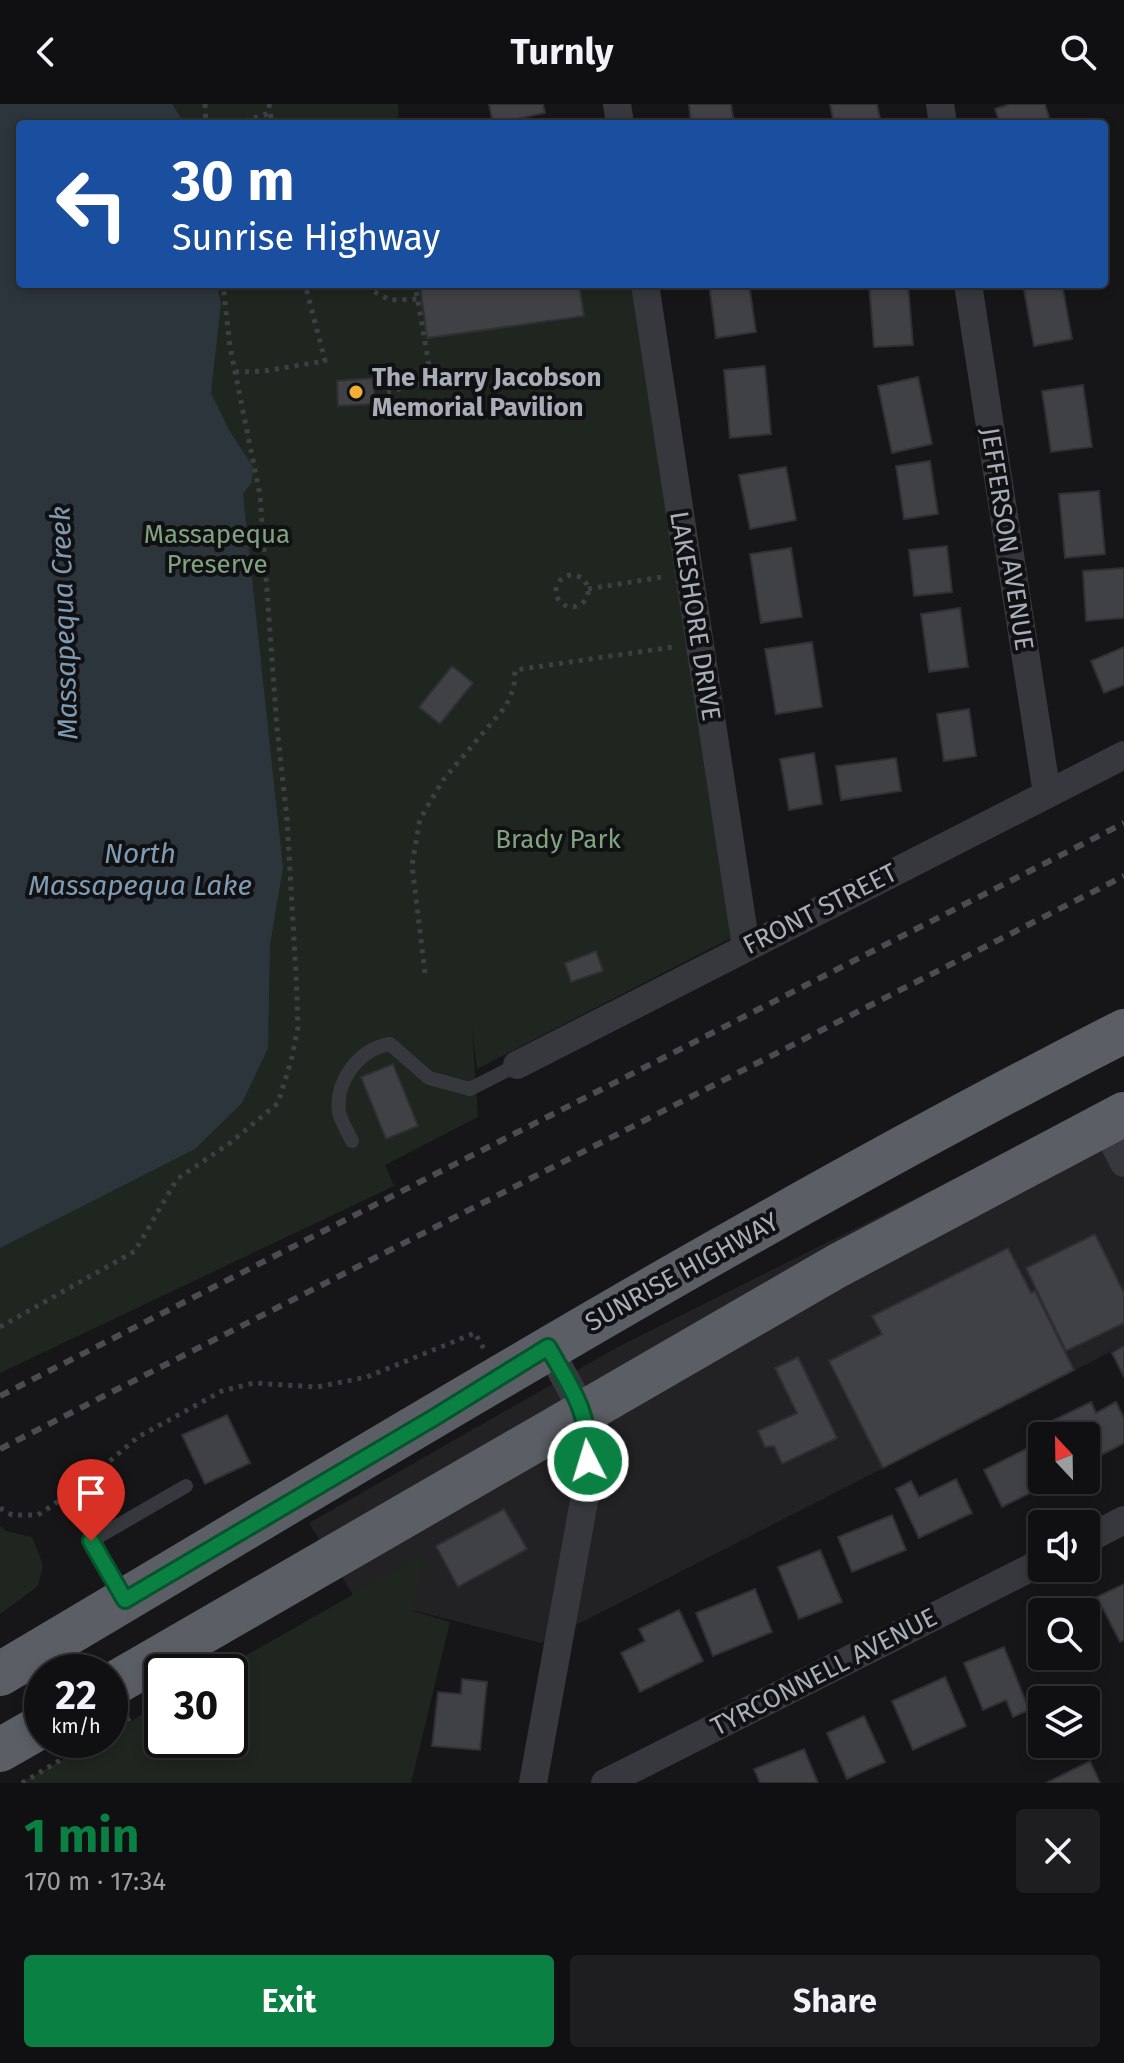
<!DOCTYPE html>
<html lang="en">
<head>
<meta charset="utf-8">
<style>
	:root { --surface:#101012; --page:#1e1e20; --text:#f1f3f6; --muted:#9c9d9f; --line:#303032; --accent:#0b8043 }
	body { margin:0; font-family:"Fira Sans",sans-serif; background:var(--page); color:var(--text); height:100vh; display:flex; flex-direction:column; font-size:30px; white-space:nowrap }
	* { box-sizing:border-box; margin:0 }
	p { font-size:26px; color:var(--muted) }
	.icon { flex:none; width:44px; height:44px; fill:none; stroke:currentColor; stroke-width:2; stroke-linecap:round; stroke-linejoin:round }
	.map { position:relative; height:1679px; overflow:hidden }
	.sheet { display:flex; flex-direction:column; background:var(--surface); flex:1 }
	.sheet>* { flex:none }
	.top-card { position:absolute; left:16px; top:16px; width:1092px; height:168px; border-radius:8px; box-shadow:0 4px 12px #0003,0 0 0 2px var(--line); background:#1a4fa0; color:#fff; overflow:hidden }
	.needle { width:52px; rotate:338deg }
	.buttons { position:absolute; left:1028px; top:1318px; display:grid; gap:16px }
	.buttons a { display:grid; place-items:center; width:72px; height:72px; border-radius:8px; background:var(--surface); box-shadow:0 4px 12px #0003,0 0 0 2px var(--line); font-size:40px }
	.speed { position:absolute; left:24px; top:1550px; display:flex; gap:16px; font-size:40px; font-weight:700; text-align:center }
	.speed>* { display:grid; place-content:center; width:104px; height:104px; border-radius:50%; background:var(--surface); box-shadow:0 4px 12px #0003,0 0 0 2px var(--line); line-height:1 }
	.speed small { font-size:20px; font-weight:400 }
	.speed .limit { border:4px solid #111; border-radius:12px; background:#fff; color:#111 }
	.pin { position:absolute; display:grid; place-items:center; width:68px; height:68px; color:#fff; margin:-82px -34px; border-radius:50% 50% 50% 0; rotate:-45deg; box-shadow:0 0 8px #0007 }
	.pin .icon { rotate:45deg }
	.me { position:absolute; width:88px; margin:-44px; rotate:355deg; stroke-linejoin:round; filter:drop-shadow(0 0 6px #0008) }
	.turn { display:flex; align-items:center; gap:28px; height:168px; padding:0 24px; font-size:36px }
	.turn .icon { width:104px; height:104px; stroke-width:2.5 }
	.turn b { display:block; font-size:56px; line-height:68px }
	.round { display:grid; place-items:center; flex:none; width:84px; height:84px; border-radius:8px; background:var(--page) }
	.head { display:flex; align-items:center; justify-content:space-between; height:136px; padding:0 24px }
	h1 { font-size:48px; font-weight:700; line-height:60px; color:var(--accent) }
	.button { display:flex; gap:16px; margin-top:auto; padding:16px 24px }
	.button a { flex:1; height:92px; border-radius:8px; background:var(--accent); color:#fff; font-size:32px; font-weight:700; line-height:92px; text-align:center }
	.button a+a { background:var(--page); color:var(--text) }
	header { display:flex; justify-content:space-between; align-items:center; height:104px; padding:0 24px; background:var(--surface); font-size:36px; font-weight:700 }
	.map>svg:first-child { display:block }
	.built { fill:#222225 }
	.green { fill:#1e261f }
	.water { fill:#2c353c }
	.building { fill:#404145; stroke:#303034; stroke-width:2 }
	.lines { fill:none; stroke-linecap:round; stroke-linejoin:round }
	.path { stroke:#3d3f44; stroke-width:5; stroke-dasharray:4 6; stroke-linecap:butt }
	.service { stroke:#37383d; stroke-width:14 }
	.minor { stroke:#37383d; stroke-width:28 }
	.trunk { stroke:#5b5e65; stroke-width:44 }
	.rail { stroke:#4a4c52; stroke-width:6; stroke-dasharray:10 8; stroke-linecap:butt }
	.route-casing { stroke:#07532c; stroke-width:20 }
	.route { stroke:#0b8043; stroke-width:14 }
	.poi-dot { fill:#f2b134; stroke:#111113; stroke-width:3 }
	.labels { text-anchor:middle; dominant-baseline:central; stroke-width:8; stroke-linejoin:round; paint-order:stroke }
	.poi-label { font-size:26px; font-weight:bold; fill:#a8adb8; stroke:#111113; text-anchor:start }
	.park-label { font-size:26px; fill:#7fa381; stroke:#111113 }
	.street-label { font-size:26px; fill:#a8adb8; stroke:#111113 }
	.water-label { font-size:28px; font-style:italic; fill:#7f9bb3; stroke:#111113 }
</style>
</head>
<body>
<header><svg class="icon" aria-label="back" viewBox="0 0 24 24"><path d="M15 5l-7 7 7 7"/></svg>Turnly<svg class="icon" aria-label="search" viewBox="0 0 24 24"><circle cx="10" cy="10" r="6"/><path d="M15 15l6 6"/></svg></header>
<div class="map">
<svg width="1124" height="1679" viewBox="0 0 1124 1679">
	<rect width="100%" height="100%" fill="#161618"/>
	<polygon class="built" points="1124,990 1124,1241 541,1539 353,1491 309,1419 614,1245"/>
	<g class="green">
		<polygon points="0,0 398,0 399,20 20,20 20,180 634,180 733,833 477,965 472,923 478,1013 385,1061 394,1082 0,1269"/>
		<polygon points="0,1422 6,1427 32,1433 43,1461 38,1482 0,1510"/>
		<polygon points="424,1450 413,1507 450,1518 411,1679 21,1679 97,1636 110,1636 110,1629 162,1599 162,1636 230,1636 230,1568 217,1568"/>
	</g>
	<polygon class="water" points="0,0 172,0 185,20 20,20 20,180 217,182 221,199 211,289 229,326 253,363 252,378 243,390 283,764 270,841 268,944 242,999 195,1045 0,1144"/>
	<g class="building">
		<polygon points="489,0 543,0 545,9 493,20"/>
		<polygon points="689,0 731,0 734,20 691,20"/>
		<polygon points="830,0 877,0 881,20 834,20"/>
		<polygon points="1010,0 1045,0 1051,20 1000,20 995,5"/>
		<polygon points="579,180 584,212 427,234 420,181"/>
		<polygon points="709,180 749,180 756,228 716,234"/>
		<polygon points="869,180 908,180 913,241 874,243"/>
		<polygon points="1023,180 1062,180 1072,235 1034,242"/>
		<polygon points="765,262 771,330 730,334 724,266"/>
		<polygon points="918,273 932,340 892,349 878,282"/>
		<polygon points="373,274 375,300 338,302 337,277"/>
		<polygon points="1083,281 1092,343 1051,348 1042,287"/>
		<polygon points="930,357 938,410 904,415 896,362"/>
		<polygon points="786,363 796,416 750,425 739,371"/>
		<polygon points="1099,387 1105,450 1065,454 1059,390"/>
		<polygon points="947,442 952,488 914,492 909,446"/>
		<polygon points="791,444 802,513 761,519 750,450"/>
		<polygon points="1124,464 1124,514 1086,517 1083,467"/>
		<polygon points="960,504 968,563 929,568 921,510"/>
		<polygon points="812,538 822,603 776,610 765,545"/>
		<polygon points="1124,543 1124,581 1104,589 1091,557"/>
		<polygon points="452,562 473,579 440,620 419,603"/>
		<polygon points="969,605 976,652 944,657 937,610"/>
		<polygon points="814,649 822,700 789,706 780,655"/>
		<polygon points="896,654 901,687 841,696 836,662"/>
		<polygon points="596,847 603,867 571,878 565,859"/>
		<polygon points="393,960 418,1022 386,1035 361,973"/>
		<polygon points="1095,1130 1124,1189 1124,1219 1066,1247 1026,1164"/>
		<polygon points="1008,1144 1031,1189 1035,1187 1074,1266 883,1364 829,1257 882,1230 872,1212"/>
		<polygon points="1124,1242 1124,1273 1112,1249"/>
		<polygon points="798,1253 837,1334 782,1360 774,1342 765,1343 758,1327 797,1309 775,1264"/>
		<polygon points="1091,1298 1096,1309 1116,1298 1124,1314 1124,1339 1086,1359 1086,1332 1062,1332 1054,1316"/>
		<polygon points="227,1311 250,1359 205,1380 182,1331"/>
		<polygon points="1038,1339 1042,1346 1042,1376 1056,1376 1002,1403 984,1366"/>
		<polygon points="956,1375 972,1409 919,1434 896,1385 911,1377 919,1393"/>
		<polygon points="504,1405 527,1445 458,1483 436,1442"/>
		<polygon points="892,1411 906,1446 852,1468 838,1433"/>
		<polygon points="820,1446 842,1498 799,1515 778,1463"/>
		<polygon points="1124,1480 1124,1536 1120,1538 1097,1493"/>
		<polygon points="755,1485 772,1528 713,1552 696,1509"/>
		<polygon points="679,1506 703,1557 640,1588 621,1549 645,1537 639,1525"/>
		<polygon points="1042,1523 1042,1552 1071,1552 1046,1565 1028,1530"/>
		<polygon points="1004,1543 1029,1606 1013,1613 1006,1596 983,1606 964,1559"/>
		<polygon points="945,1573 966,1622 913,1646 892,1597"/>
		<polygon points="462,1575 487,1578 480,1646 432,1642 438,1588 461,1590"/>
		<polygon points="864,1612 885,1658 847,1675 827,1629"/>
		<polygon points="804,1645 818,1679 760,1679 754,1665"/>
		<polygon points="1090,1657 1100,1679 1046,1679"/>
	</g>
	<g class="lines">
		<g class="path">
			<polyline points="205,0 206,20"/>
			<polyline points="269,0 272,20"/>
			<polyline points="235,20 270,9"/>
			<polyline points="370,180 371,186 390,196 417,195"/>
			<polyline points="235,268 264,267 325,257 305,180"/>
			<polyline points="387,288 427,278 431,273 415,180"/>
			<circle cx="572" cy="487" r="16"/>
			<polyline points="588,485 662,473"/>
			<polyline points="425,869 412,761 420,715 443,676 506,602 514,583 515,566 673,543"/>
			<polyline points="0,1223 135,1147 177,1075 230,1039 278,999 291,957 298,923 296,870 287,715 277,624 260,391 230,243 223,180"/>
			<polyline points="0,1404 12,1411 38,1411 78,1384 138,1333 222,1287 254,1279 317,1283 367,1273 475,1229 484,1245"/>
			<polyline points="110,1626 130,1614"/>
			<polyline points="22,1679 94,1636"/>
		</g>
		<g class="service">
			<path d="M352,1037C348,1028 341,1018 339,1008C335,977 359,945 390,940L429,974L470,985L517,961"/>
			<polyline points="122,1491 91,1437 186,1382"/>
		</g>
		<g class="minor">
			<polyline points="617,0 620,20"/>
			<polyline points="940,0 943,20"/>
			<polyline points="645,180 746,843"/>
			<polyline points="968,180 1047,690"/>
			<polyline points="517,961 1124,651"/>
			<polyline points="1104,1020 1124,1059"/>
			<polyline points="1086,1436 1124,1416"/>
			<polyline points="533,1679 588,1375 589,1339 583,1307 548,1243"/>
			<polyline points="605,1679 1042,1458"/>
		</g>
		<g class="trunk">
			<path d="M0,1570C372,1350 739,1123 1124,927"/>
			<polyline points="110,1582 837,1162 1124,1010"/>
			<polyline points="0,1646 42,1622"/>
		</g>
		<g class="rail">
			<polyline points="0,1292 1124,719"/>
			<polyline points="0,1345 1124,772"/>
		</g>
	</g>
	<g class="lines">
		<defs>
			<path id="route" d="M91,1437L125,1496L435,1313L548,1243C571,1284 590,1307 588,1357"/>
		</defs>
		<use href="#route" class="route-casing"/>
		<use href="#route" class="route"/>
	</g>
	<circle class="poi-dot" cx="356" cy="288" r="8"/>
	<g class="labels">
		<g class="poi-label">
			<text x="372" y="273">The Harry Jacobson<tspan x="372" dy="30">Memorial Pavilion</tspan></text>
		</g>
		<g class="park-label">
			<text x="217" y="430">Massapequa<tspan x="217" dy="30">Preserve</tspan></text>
			<text x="558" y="735">Brady Park</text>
		</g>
		<g class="street-label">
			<text transform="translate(1007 435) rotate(81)">JEFFERSON AVENUE</text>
			<text transform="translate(695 512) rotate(81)">LAKESHORE DRIVE</text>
			<text transform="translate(820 805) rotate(-27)">FRONT STREET</text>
			<text transform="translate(682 1168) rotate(-29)">SUNRISE HIGHWAY</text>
			<text transform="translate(824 1568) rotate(-27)">TYRCONNELL AVENUE</text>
		</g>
		<g class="water-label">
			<text transform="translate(64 519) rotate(-92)">Massapequa Creek</text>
			<text x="140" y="749">North<tspan x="140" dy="32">Massapequa Lake</tspan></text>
		</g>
	</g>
</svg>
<div class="buttons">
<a><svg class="needle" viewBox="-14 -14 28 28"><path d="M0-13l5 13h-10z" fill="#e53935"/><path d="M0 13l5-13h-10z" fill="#9c9d9f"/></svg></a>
<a><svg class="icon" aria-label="sound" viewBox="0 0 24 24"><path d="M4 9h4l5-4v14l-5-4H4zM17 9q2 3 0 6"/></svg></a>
<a><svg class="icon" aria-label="search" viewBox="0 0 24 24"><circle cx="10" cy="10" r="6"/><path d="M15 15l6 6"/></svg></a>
<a><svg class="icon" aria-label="layers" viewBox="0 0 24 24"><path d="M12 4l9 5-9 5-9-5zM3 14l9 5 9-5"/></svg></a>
</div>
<div class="speed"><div>22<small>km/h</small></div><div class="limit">30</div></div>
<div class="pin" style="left:91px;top:1437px;background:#d93025"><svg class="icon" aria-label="arrive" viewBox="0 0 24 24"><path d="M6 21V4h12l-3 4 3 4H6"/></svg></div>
<svg class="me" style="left:588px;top:1357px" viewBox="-20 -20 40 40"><circle r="17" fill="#0b8043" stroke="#fff" stroke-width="3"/><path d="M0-11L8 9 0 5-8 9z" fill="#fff"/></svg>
<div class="top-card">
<div class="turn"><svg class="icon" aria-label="left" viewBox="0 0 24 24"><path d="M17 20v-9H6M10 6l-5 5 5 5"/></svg><div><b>30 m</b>Sunrise Highway</div></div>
</div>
</div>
<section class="sheet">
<div class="head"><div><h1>1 min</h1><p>170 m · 17:34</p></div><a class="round"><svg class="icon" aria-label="close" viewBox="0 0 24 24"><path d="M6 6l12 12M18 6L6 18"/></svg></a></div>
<div class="button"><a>Exit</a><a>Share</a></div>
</section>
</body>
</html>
